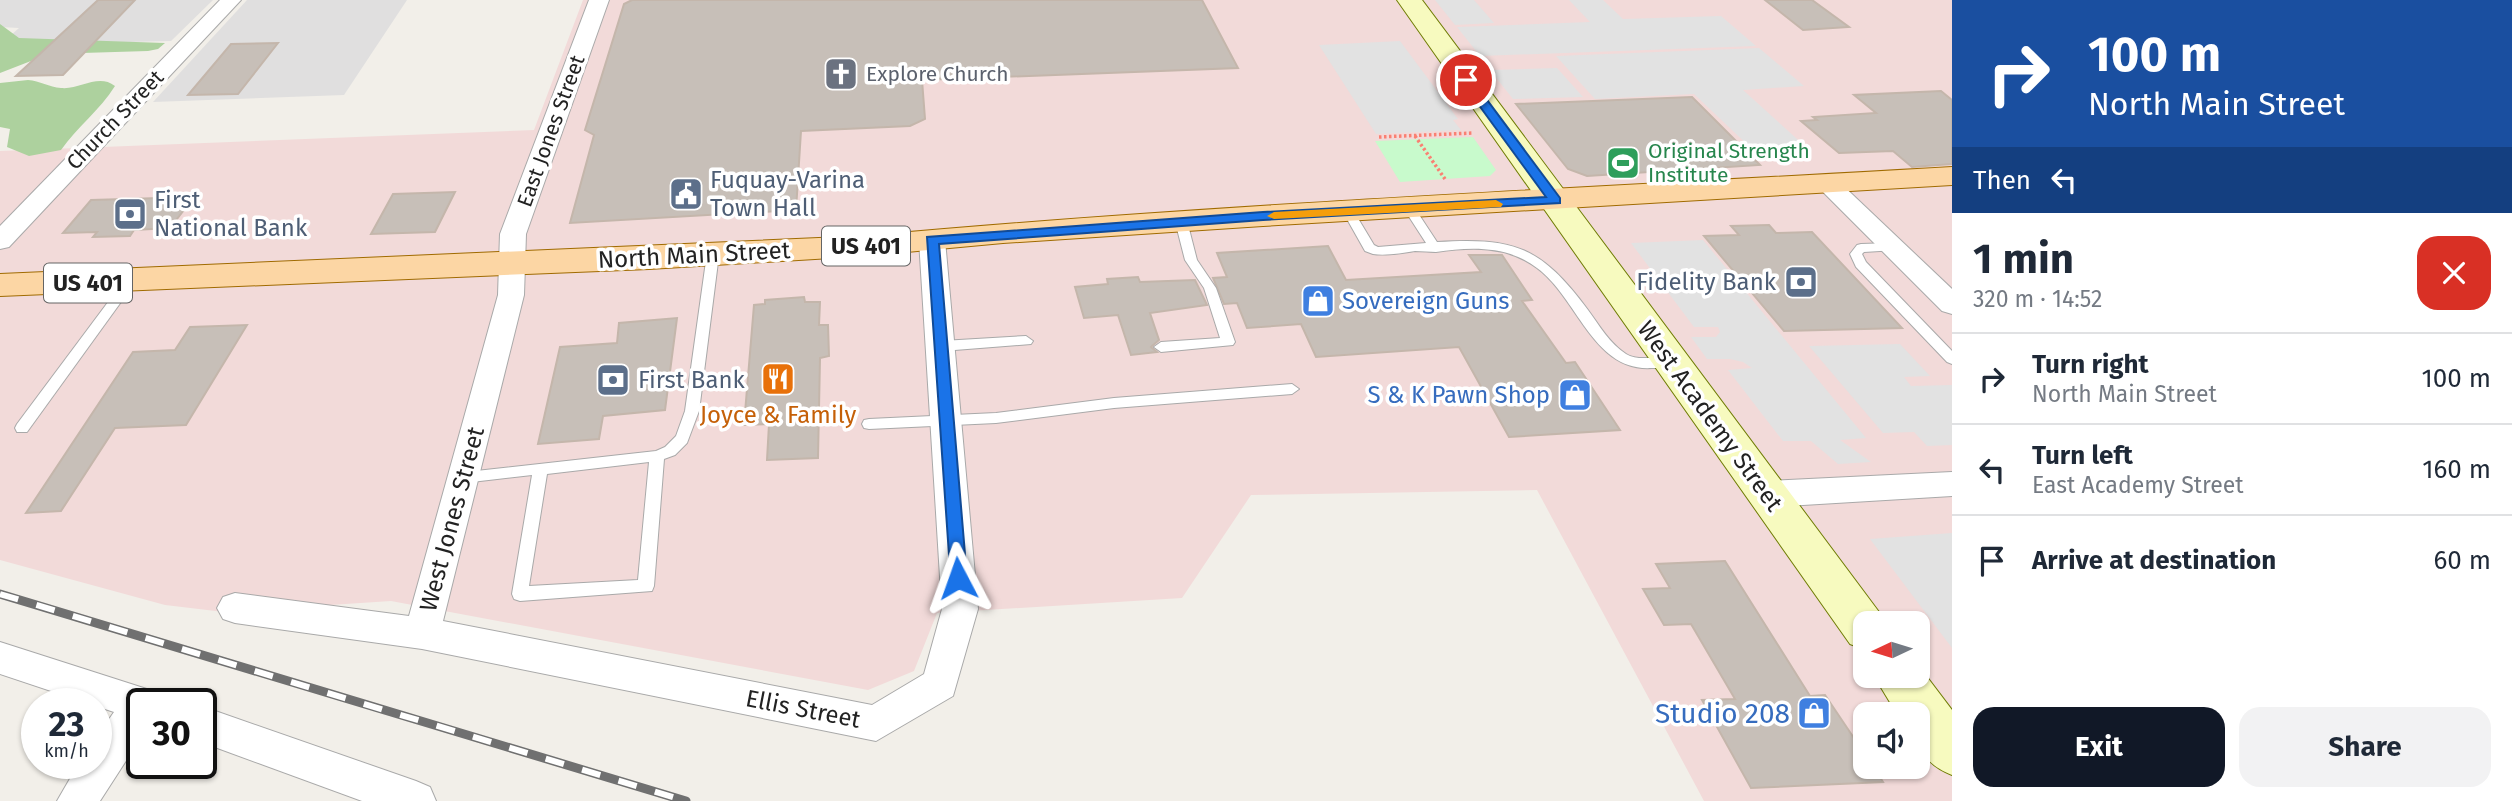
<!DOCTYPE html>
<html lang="en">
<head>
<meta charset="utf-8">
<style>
	:root { --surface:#fff; --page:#f2f2f3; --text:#1f2937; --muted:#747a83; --line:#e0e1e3; --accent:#111827 }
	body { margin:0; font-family:"Fira Sans",sans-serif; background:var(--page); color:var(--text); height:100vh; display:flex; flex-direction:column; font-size:26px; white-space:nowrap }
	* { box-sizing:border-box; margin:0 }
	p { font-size:23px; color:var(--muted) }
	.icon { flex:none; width:38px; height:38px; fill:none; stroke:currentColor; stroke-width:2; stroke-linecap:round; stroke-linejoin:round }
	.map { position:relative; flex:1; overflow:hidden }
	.side { display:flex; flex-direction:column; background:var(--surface); width:560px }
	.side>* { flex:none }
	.guide { background:#1a4fa0; color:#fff; overflow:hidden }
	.needle { width:46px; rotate:266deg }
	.controls { position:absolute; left:1853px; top:611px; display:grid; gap:14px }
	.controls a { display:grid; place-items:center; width:77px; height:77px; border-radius:14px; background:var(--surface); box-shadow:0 2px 5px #0004; font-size:35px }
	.speed { position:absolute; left:21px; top:688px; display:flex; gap:14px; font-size:35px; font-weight:700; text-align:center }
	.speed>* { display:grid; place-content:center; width:91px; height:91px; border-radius:50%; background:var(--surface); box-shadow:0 2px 5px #0004; line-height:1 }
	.speed small { font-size:18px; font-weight:400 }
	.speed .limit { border:4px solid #111; border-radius:10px; background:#fff; color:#111 }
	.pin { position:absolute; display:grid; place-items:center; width:60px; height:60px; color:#fff; margin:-30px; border:4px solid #fff; border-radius:50%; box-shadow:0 2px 7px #0007 }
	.me { position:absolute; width:77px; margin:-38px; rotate:356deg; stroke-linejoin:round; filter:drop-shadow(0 0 5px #0008) }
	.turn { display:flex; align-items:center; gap:24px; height:147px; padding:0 21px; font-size:32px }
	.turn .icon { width:91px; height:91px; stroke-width:2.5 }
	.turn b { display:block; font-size:49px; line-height:60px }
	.then { display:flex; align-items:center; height:66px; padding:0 21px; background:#0003; gap:14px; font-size:26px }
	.round { display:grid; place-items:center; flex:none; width:74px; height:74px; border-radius:21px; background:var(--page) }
	.headline { display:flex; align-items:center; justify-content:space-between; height:119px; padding:0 21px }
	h1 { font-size:42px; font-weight:700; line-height:52px }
	.action { display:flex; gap:14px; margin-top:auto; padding:14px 21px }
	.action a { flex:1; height:80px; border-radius:21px; background:var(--accent); color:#fff; font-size:28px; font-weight:700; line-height:80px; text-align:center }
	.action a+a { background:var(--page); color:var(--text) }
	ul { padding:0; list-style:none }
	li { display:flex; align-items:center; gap:21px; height:91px; padding:0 21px; border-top:2px solid var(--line) }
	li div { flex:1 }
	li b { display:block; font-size:26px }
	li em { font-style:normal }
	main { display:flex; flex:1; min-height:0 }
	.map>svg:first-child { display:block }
	.residential { fill:#e0dfdf }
	.commercial { fill:#f2dad9; fill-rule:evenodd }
	.forest { fill:#add19e }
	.park { fill:#c8facc }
	.parking { fill:#e2e2e2 }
	.building { fill:#c7bfb8; stroke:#c4b6ab; stroke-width:2 }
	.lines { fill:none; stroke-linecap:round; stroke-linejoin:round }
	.lane-casing { stroke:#a9a9a9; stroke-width:2 }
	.street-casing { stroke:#a9a9a9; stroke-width:2 }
	.secondary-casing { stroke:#707d05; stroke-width:2 }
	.primary-casing { stroke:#a06b00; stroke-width:2 }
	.path { stroke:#fa8072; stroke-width:3.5; stroke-dasharray:2.5 2.5; stroke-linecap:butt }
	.lane { fill:#fff; fill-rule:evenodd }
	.street { fill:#fff; fill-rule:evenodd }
	.secondary { fill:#f7fabf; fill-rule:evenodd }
	.primary { fill:#fcd6a4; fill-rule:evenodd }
	.rail-casing { stroke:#707070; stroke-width:9 }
	.rail { stroke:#fff; stroke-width:6; stroke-dasharray:19; stroke-linecap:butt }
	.route { fill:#1a73e8; stroke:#114b97; stroke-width:2 }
	.slow { fill:#f59e0b }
	.labels { text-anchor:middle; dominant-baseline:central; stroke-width:7; stroke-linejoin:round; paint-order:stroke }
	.far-worship-label { font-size:21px; fill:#5b616d; stroke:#fff; text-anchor:start }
	.far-street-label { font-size:21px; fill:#222; stroke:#fff }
	.far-leisure-label { font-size:21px; fill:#27864d; stroke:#fff; text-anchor:start }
	.shield { fill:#fff; stroke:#646464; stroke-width:2 }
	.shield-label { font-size:23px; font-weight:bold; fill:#222 }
	.service-label { font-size:24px; fill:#4e5e75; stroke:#fff; text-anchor:start }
	.street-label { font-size:24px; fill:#222; stroke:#fff }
	.shop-label { font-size:24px; fill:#366cbe; stroke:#fff; text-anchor:start }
	.food-label { font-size:24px; fill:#c56008; stroke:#fff }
	.near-shop-label { font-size:28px; fill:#366cbe; stroke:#fff; text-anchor:end }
</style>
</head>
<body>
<main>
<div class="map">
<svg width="1952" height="801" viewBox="0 0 1952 801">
	<rect width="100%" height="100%" fill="#f2efe9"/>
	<g class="residential">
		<polygon points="0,0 213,0 171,41 0,45 19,28 0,27"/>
		<polygon points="247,0 407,0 344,95 153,102"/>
	</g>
	<path class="commercial" d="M583,0H1952V801H1704L1537,490L1251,495L1182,598L937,613L914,671L868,690L391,601L224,612L165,605L0,560V151L534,130ZM1866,623H1918V676H1866ZM1866,714H1918V766H1866Z"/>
	<g class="forest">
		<polygon points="0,24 19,38 165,43 158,49 148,51 49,54 0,73"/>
		<path d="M28,80C40,81 49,87 61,88C80,90 98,73 115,86C100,110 77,127 61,150L29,156L7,147L10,129L0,127V83Z"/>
	</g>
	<polygon class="park" points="1473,137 1496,170 1490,176 1400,182 1375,141"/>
	<g class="parking">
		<polygon points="1435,0 1474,0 1494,23 1455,25"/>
		<polygon points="1569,0 1603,0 1623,19 1721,16 1756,46 1480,56 1457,27 1590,22"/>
		<polygon points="1400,41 1458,119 1453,120 1461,130 1376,134 1319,45"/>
		<polygon points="1759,48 1804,86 1743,90 1807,148 1753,150 1694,94 1595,99 1556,56"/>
		<polygon points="1557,68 1583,97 1513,99 1490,70"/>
		<polygon points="1703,240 1866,438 1840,440 1871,462 1838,464 1811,441 1783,441 1728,370 1752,368 1743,362 1730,359 1707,359 1691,337 1716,337 1720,332 1718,327 1694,327 1631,243"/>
		<polygon points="1900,344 1930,376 1904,377 1911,386 1952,385 1952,445 1927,446 1914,432 1883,433 1809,346"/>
		<polygon points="1952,533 1952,648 1870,539"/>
	</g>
	<g class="building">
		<polygon points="98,0 135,0 63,75 16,76"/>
		<polygon points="632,0 1202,0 1238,68 922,80 925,119 910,126 801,131 796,210 570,223 594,135 585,130 624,4"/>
		<polygon points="1765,0 1812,0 1849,27 1803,30"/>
		<polygon points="278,43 238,94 188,95 231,44"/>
		<polygon points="1941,91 1952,100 1952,164 1912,167 1893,151 1839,153 1801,121 1817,120 1813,117 1876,113 1854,95"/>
		<polygon points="1692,97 1760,165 1587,176 1568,169 1516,104"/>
		<polygon points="455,192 435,232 371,234 393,194"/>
		<polygon points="194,197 170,228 134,230 130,236 93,237 97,232 63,233 91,200"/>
		<polygon points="1769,225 1776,233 1812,232 1902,328 1784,331 1704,236 1739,235 1731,226"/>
		<polygon points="1328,246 1346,280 1481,272 1469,255 1502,255 1532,300 1522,301 1566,363 1575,362 1620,430 1509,437 1459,347 1316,357 1301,324 1247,328 1237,303 1224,304 1213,278 1227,277 1217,253"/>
		<polygon points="1138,277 1140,282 1195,280 1207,305 1150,313 1159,340 1151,347 1157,352 1131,355 1118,315 1084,318 1075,287 1108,284 1107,279"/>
		<polygon points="804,297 805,302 820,302 819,325 828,325 829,356 820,358 818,458 767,460 769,424 744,425 754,305 765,304 765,300"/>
		<polygon points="677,318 665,410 603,416 599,439 538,444 560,347 617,343 619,323"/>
		<polygon points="247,325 186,425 115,428 61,511 26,513 133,352 175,350 190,327"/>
		<polygon points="1725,561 1810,696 1825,695 1866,756 1866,766 1873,766 1883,782 1751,788 1702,700 1735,699 1691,624 1664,625 1643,589 1670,588 1656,564"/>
	</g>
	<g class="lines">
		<defs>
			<g id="lane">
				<path d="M1410,206L1414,207L1437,242C1515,237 1541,247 1588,310C1599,325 1610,344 1626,354C1642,364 1667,351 1677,362C1671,368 1661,368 1652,368C1593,372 1578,298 1537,268C1507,245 1470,247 1436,252C1430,252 1422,251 1415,251C1402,253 1386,256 1373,254L1365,251L1343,212L1349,209L1353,210L1374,245L1378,247L1426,243L1404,209Z"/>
				<polygon points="1181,217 1187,221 1197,260 1216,288 1235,342 1233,345 1161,352 1154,347 1161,342 1220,338 1204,288 1185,260 1175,221"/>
				<polygon points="1892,243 1898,247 1896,250 1864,252 1862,254 1866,262 1952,351 1952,364 1947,362 1856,267 1850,254 1857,245 1861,244"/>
				<path d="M713,250L719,254L699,411L687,443L675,455L664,459L654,586L652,591L520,601L514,599L512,594L532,475L463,483L458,481L456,477L458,473L656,451L665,447L676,436L685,411L707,254ZM649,462L638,580L529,586L547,474Z"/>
				<polygon points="130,277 134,278 136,281 134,284 27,432 17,432 15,428 17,424 126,278"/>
				<polygon points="1026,336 1033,341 1031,344 942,351 935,346 942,341"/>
				<polygon points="1292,384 1299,389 1292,394 1114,408 996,423 869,429 864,428 862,424 864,420 869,419 996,413 1114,398"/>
			</g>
			<g id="street">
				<polygon points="220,0 241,0 9,247 0,249 0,226"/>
				<polygon points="589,0 609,0 526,234 524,295 443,621 872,705 924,674 942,609 919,240 923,234 941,234 945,240 978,609 953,696 876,741 422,649 235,623 223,619 217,608 223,597 235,593 409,616 498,295 500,234"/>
				<polygon points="1827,176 1835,178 1952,289 1952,314 1942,311 1819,188 1815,183 1819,178"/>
				<polygon points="1952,472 1952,496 1768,507 1757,503 1752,494 1757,485 1768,481"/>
				<polygon points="0,642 156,692 162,704 142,704 142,736 100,801 57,801 79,763 96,763 96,738 114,712 0,674"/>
				<polygon points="201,706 416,781 430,787 436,801 362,801 201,742"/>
			</g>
			<g id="secondary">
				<polygon points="1397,0 1422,0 1882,616 1886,623 1866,623 1866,650 1850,644"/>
				<path d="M1918,665L1952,710V775C1920,762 1918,746 1918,714H1897L1874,676H1918Z"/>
			</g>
			<path id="primary" d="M1952,167V185L1263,226L1003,243L864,256L649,269L0,296V274L864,236C1226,203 1589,188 1952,167Z"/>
		</defs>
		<use href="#lane" class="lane-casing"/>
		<use href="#street" class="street-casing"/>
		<use href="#secondary" class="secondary-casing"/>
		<use href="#primary" class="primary-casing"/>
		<g class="path">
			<polyline points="1415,136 1445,179"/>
			<polyline points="1379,137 1473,133"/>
		</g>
		<use href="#lane" class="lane"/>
		<use href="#street" class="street"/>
		<use href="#secondary" class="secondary"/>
		<use href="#primary" class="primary"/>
		<defs>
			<polyline id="rail" points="0,594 686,801"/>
		</defs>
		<use href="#rail" class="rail-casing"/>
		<use href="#rail" class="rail"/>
	</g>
	<polygon class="route" points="1462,77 1470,77 1560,198 1560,203 1263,220 939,244 967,578 958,586 951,584 927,237 1263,212 1546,197 1462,82"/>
	<polygon class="slow" points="1496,200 1503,204 1501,207 1274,219 1267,216 1274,212"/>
	<defs>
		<symbol id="church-square" viewBox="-11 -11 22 22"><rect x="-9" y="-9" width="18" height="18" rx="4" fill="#6b7280" stroke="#fff"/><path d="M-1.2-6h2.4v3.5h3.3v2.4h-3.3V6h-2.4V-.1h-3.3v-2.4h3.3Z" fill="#fff"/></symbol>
		<symbol id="stadium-square" viewBox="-11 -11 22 22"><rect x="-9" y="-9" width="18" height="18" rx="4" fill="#2e9e5b" stroke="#fff"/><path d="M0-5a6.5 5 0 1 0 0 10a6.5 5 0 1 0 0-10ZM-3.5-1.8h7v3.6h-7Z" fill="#fff"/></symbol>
		<symbol id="civic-square" viewBox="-11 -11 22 22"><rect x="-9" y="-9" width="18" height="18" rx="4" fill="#5c6f8a" stroke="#fff"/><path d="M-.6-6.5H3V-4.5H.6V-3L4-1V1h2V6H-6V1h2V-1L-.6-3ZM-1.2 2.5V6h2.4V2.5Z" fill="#fff"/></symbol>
		<symbol id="bank-square" viewBox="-11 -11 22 22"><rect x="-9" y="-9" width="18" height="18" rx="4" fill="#5c6f8a" stroke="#fff"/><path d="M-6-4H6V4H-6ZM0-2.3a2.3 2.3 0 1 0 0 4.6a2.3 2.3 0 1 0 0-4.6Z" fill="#fff"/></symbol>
		<symbol id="shop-square" viewBox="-11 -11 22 22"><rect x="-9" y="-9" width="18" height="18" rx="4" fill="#3f7fe0" stroke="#fff"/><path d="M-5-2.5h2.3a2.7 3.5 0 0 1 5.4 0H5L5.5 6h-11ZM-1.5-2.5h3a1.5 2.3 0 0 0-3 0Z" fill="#fff"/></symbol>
		<symbol id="restaurant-square" viewBox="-11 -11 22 22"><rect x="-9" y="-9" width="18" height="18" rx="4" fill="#e8710a" stroke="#fff"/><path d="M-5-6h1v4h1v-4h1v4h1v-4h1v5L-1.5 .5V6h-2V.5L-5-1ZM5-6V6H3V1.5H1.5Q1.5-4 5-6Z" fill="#fff"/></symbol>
	</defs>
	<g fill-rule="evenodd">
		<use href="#church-square" x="822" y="55" width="38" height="38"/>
		<use href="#stadium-square" x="1604" y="144" width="38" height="38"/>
		<use href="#civic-square" x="667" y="175" width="38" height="38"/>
		<use href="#bank-square" x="111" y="195" width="38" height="38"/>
		<use href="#bank-square" x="1782" y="263" width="38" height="38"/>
		<use href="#shop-square" x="1299" y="282" width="38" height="38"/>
		<use href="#restaurant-square" x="759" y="360" width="38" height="38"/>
		<use href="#bank-square" x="594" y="361" width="38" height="38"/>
		<use href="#shop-square" x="1556" y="376" width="38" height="38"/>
		<use href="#shop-square" x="1795" y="694" width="38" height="38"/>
	</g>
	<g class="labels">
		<g class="far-worship-label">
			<text x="866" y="74">Explore Church</text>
		</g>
		<g class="far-street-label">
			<text transform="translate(115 120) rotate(-46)">Church Street</text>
			<text transform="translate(551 131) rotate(-70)">East Jones Street</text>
		</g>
		<g class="far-leisure-label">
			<text x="1648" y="151">Original Strength<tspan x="1648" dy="24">Institute</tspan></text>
		</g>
		<g class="shield">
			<rect x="822" y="226.5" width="88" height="39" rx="5"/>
			<rect x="44" y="263.5" width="88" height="39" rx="5"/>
		</g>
		<g class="shield-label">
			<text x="866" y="246">US 401</text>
			<text x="88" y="283">US 401</text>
		</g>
		<g class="service-label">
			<text x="710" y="180">Fuquay-Varina<tspan x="710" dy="28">Town Hall</tspan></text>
			<text x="154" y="200">First<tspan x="154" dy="28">National Bank</tspan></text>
			<text x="1776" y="282" text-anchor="end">Fidelity Bank</text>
			<text x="638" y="380">First Bank</text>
		</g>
		<g class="street-label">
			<text transform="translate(694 255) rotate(-3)">North Main Street</text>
			<text transform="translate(1710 416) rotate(54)">West Academy Street</text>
			<text transform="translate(452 519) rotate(-75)">West Jones Street</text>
			<text transform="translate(803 709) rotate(11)">Ellis Street</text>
		</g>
		<g class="shop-label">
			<text x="1342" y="301">Sovereign Guns</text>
			<text x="1550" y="395" text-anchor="end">S &amp; K Pawn Shop</text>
		</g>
		<g class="food-label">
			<text x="778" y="415">Joyce &amp; Family</text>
		</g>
		<g class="near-shop-label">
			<text x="1790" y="713">Studio 208</text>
		</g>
	</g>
</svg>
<div class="controls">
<a><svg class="needle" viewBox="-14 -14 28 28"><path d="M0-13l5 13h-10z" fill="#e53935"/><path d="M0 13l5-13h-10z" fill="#747a83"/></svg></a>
<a><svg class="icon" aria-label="sound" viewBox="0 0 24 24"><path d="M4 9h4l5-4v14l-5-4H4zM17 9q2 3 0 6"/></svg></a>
</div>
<div class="speed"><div>23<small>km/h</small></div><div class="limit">30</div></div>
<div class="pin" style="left:1466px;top:80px;background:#d93025"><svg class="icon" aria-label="arrive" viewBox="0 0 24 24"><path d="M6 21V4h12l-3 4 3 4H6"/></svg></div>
<svg class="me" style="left:958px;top:578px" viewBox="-20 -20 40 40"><path d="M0-17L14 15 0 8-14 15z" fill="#1a73e8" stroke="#fff" stroke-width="4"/></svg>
</div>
<section class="side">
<div class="guide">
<div class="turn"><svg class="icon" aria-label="right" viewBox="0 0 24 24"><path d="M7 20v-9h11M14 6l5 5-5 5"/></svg><div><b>100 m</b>North Main Street</div></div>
<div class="then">Then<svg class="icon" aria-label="left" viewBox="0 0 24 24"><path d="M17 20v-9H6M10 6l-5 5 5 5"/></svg></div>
</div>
<div class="headline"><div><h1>1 min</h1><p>320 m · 14:52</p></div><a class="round" style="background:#d93025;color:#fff"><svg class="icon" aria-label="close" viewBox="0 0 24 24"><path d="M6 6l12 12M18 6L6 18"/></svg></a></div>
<ul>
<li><svg class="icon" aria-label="right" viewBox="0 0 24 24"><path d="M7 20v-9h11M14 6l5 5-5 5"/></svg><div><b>Turn right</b><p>North Main Street</p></div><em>100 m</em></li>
<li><svg class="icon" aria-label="left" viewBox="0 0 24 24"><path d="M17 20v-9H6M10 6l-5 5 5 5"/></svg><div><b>Turn left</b><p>East Academy Street</p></div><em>160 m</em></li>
<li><svg class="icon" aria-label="arrive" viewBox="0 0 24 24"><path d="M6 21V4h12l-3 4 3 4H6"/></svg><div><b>Arrive at destination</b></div><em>60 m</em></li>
</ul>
<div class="action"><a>Exit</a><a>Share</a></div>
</section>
</main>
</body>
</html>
